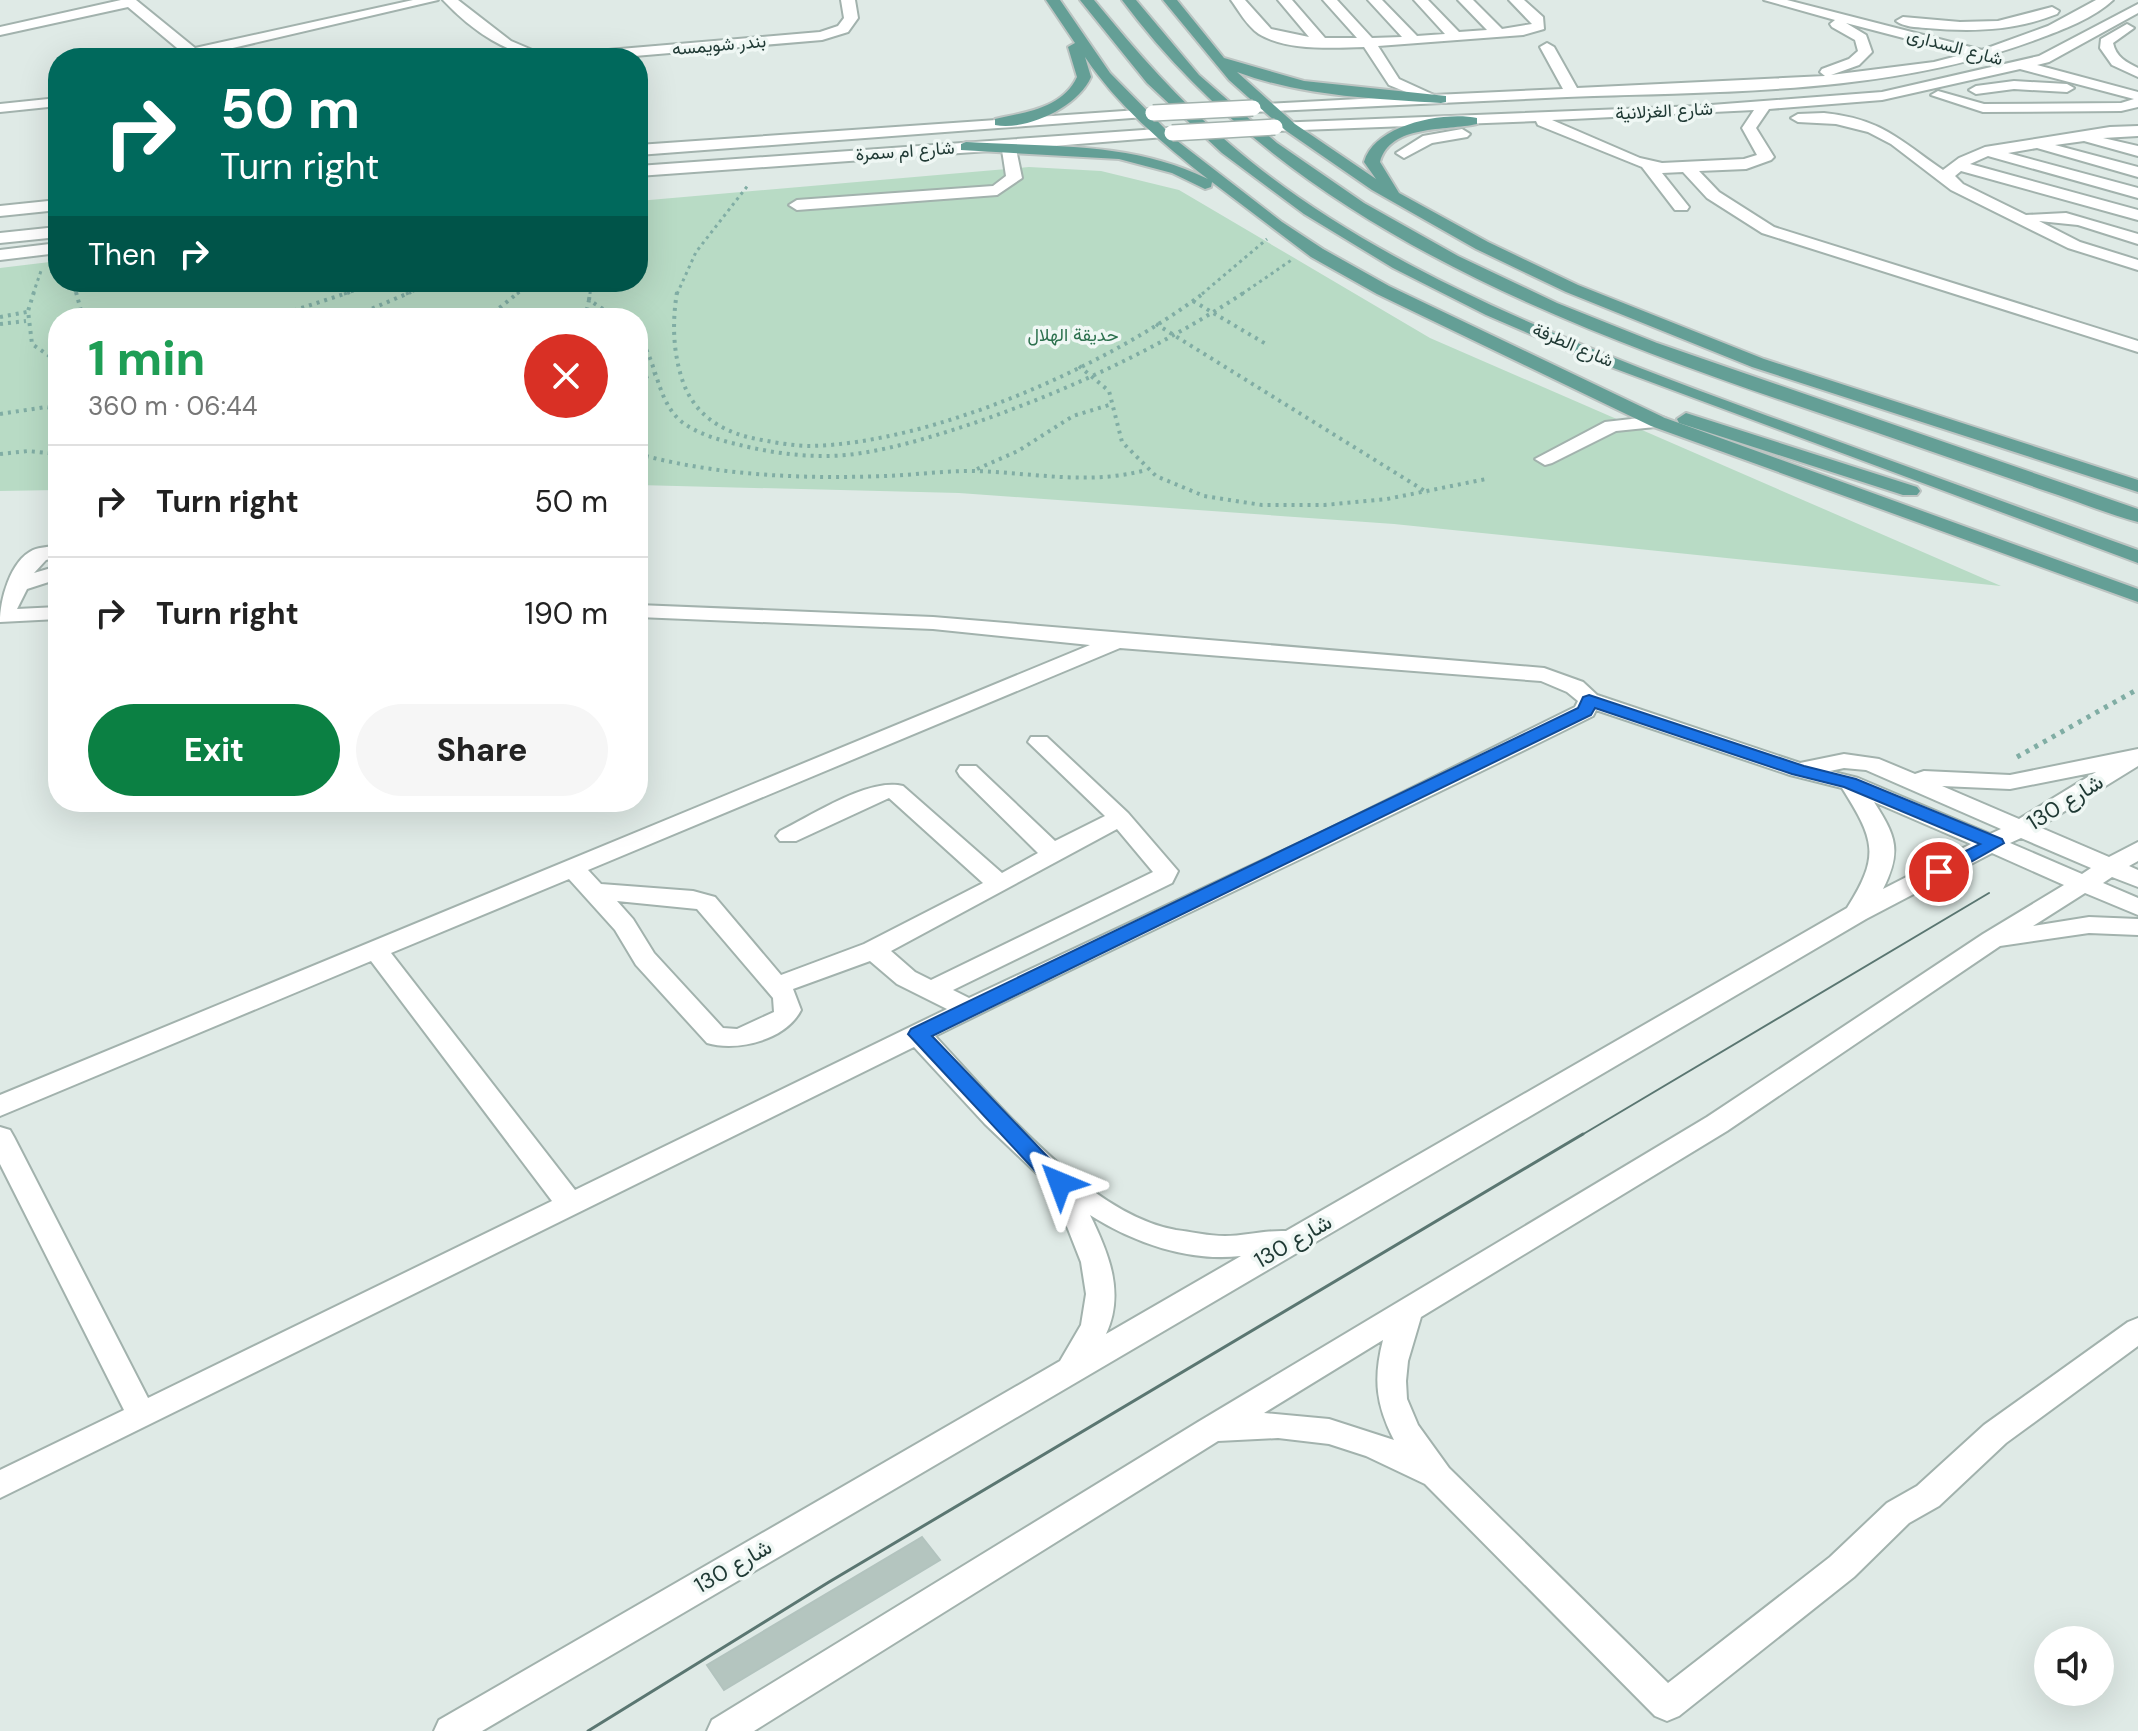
<!DOCTYPE html>
<html lang="en">
<head>
<meta charset="utf-8">
<style>
	:root { --surface:#fff; --page:#f6f6f6; --text:#222; --muted:#767676; --line:#e0e0e0; --accent:#0b8043 }
	body { margin:0; font-family:"DM Sans",Vazirmatn,sans-serif; background:var(--page); color:var(--text); height:100vh; display:flex; flex-direction:column; font-size:30px; white-space:nowrap }
	* { box-sizing:border-box; margin:0 }
	p { font-size:26px; color:var(--muted) }
	.icon { flex:none; width:44px; height:44px; fill:none; stroke:currentColor; stroke-width:2; stroke-linecap:round; stroke-linejoin:round }
	.map { position:relative; flex:1; overflow:hidden }
	.sheet { position:absolute; left:48px; top:308px; width:600px; height:504px; display:flex; flex-direction:column; background:var(--surface); border-radius:32px; box-shadow:0 8px 32px #0002 }
	.sheet>* { flex:none }
	.top-card { position:absolute; left:48px; top:48px; width:600px; height:244px; border-radius:32px; box-shadow:0 8px 32px #0002; background:#00695c; color:#fff; overflow:hidden }
	.controls { position:absolute; left:2034px; top:1626px; display:grid; gap:16px }
	.controls a { display:grid; place-items:center; width:80px; height:80px; border-radius:50%; background:var(--surface); box-shadow:0 8px 32px #0002; font-size:40px }
	.pin { position:absolute; display:grid; place-items:center; width:68px; height:68px; color:#fff; margin:-34px; border:4px solid #fff; border-radius:50%; box-shadow:0 2px 8px #0007 }
	.me { position:absolute; width:88px; margin:-44px; rotate:316deg; stroke-linejoin:round; filter:drop-shadow(0 0 6px #0008) }
	.turn { display:flex; align-items:center; gap:28px; height:168px; padding:0 40px; font-size:36px }
	.turn .icon { width:104px; height:104px; stroke-width:2.5 }
	.turn b { display:block; font-size:56px; line-height:68px }
	.then { display:flex; align-items:center; height:76px; padding:0 40px; background:#0003; gap:16px; font-size:30px }
	.round { display:grid; place-items:center; flex:none; width:84px; height:84px; border-radius:42px; background:var(--page) }
	.head { display:flex; align-items:center; justify-content:space-between; height:136px; padding:0 40px }
	h1 { font-size:48px; font-weight:800; line-height:60px; color:#1e9e55 }
	.button { display:flex; gap:16px; margin-top:auto; padding:16px 40px }
	.button a { flex:1; height:92px; border-radius:48px; background:var(--accent); color:#fff; font-size:32px; font-weight:800; line-height:92px; text-align:center }
	.button a+a { background:var(--page); color:var(--text) }
	ul { padding:0; list-style:none }
	li { display:flex; align-items:center; gap:24px; height:112px; padding:0 40px; border-top:2px solid var(--line) }
	li div { flex:1 }
	li b { display:block; font-size:30px }
	li em { font-style:normal }
	.map>svg:first-child { display:block }
	.green { fill:#b8dbc5 }
	.building { fill:#b4c5bf; stroke:#b2c3be; stroke-width:2 }
	.lines { fill:none; stroke-linecap:round; stroke-linejoin:round }
	.minor-casing { stroke:#a2b2ad; stroke-width:4 }
	.major-casing { stroke:#bcc4c2; stroke-width:4 }
	.path-far2 { stroke:#80ada4; stroke-width:3; stroke-dasharray:3 4; stroke-linecap:butt }
	.path-far1 { stroke:#80ada4; stroke-width:4; stroke-dasharray:3 5; stroke-linecap:butt }
	.path { stroke:#80ada4; stroke-width:5; stroke-dasharray:4 6; stroke-linecap:butt }
	.minor { fill:#fff; fill-rule:evenodd }
	.major { fill:#649f96; fill-rule:evenodd }
	.tram-far1 { stroke:#5a7671; stroke-width:2 }
	.tram { stroke:#5a7671; stroke-width:3 }
	.minor-bridge-casing { stroke:#a2b2ad; stroke-width:18; stroke-linecap:butt }
	.minor-bridge { stroke:#fff; stroke-width:15 }
	.route { fill:#1a73e8; stroke:#114b97; stroke-width:2 }
	.labels { text-anchor:middle; dominant-baseline:central; stroke-width:7; stroke-linejoin:round; paint-order:stroke }
	.far-street-label { font-size:18px; fill:#203a35; stroke:#eff7f4 }
	.far-park-label { font-size:18px; fill:#2b704d; stroke:#eff7f4 }
	.street-label { font-size:22px; fill:#203a35; stroke:#eff7f4 }
</style>
</head>
<body>
<div class="map">
<svg width="2138" height="1731" viewBox="0 0 2138 1731">
	<rect width="100%" height="100%" fill="#dfeae6"/>
	<polygon class="green" points="1029,167 1101,171 1179,190 1430,338 2001,586 1394,524 959,493 638,485 638,318 58,318 58,490 0,491 0,268 58,261 58,282 638,282 638,201"/>
	<polygon class="building" points="922,1537 940,1560 724,1690 707,1665"/>
	<g class="lines">
		<defs>
			<g id="minor">
				<polygon points="121,0 136,0 195,48 413,0 438,0 203,55 205,58 189,58 128,7 0,35 0,27"/>
				<path d="M443,0H458L511,41L551,58C510,58 471,30 443,0Z"/>
				<polygon points="841,0 855,0 858,18 848,32 822,40 611,58 554,58 561,54 820,32 838,26 844,18"/>
				<path d="M1231,0H1245L1271,29L1309,37L1278,0H1292L1325,38H1357L1323,0H1337L1372,38L1402,37L1368,0H1382L1417,36L1445,34L1414,0H1428L1459,32L1487,30L1458,0H1473L1502,29L1532,24L1509,0H1524L1543,17L1544,29L1523,35L1378,46L1399,79L1434,95L1563,89L1540,47L1547,43L1554,47L1577,88L1825,76L1820,72L1822,69L1849,59L1858,51L1855,40L1832,27L1830,24L1835,20L1764,0H1787L1982,50L2048,26L2096,0H2113C2094,18 2062,30 2038,39C1889,95 1725,91 1567,97C1462,102 1358,107 1253,112L1248,111V105L1416,96L1389,85L1364,47C1332,48 1287,51 1259,34C1247,26 1239,11 1231,0ZM1846,23L1965,54L1934,62L1831,75L1859,65L1872,52L1866,35Z"/>
				<path d="M2138,4V13L2049,62L2037,65L2138,92V107L2121,111L1983,112L1931,95L1938,91L1984,104L2121,103L2134,99L2020,69L1882,100L1769,109L1756,128L1774,157L1771,160L1746,169L1699,171L1719,192L1774,227L2138,341V352L1762,233L1707,198L1683,172L1662,173L1689,207L1687,210H1675L1642,167L1538,125L1536,121L1275,131L1268,127L1275,123L1698,106L1882,92L2039,56ZM1754,110L1742,128L1757,155L1744,159L1662,163L1640,158L1552,120Z"/>
				<path d="M2052,7L2059,11L2057,14C2014,31 1972,32 1926,28C1916,27 1904,27 1896,21L1903,17L1960,22L1998,21Z"/>
				<path d="M2127,24L2134,28L2113,43C2116,57 2126,62 2138,68V77L2112,65L2100,48L2101,39Z"/>
				<polygon points="2014,81 2067,84 2074,88 2067,92 2014,89 1976,94 1969,90 1976,86"/>
				<polygon points="58,98 58,106 0,112 0,104"/>
				<polygon points="1153,109 1160,113 1158,116 638,155 638,145"/>
				<path d="M1824,113C1882,119 1898,139 1943,170L1959,158L1985,147L2110,127L2138,126V136L2103,138L2138,146V156L2084,141L2055,145L2138,167V177L2037,148L2008,153L2138,188V198L1988,156L1970,164L2138,210V220L1961,171L1955,176L1963,184L2026,215L2066,213L2138,234V244L2078,225L2039,221L2080,242L2138,260V270L2068,248L1951,190L1891,144L1868,132L1836,124L1798,122L1791,118L1798,114Z"/>
				<polygon points="1172,128 1177,130 1177,136 1016,149 1022,178 997,195 797,210 789,205 797,200 993,186 1006,176 1002,150 638,176 638,166"/>
				<polygon points="1462,129 1470,134 1467,137 1432,143 1404,158 1396,153 1423,136"/>
				<polygon points="58,200 58,210 0,216 0,206"/>
				<polygon points="57,227 58,237 0,243 0,233"/>
				<polygon points="58,243 58,253 0,260 0,250"/>
				<polygon points="1658,416 1665,418 1667,422 1665,426 1616,431 1552,463 1545,465 1535,459 1605,422"/>
				<path d="M58,545V557L46,560L34,573L58,566V579L27,589L17,609L58,607V619L0,622C0,600 10,561 33,550C40,547 50,547 58,545Z"/>
				<path d="M638,605L933,617L1544,668L1583,682L1597,695L1800,763L1844,754L1879,759L1915,774L1924,771L2010,775L2138,749V766L2039,827L2109,857L2138,842V861L2129,866L2138,870V887L2112,877L2103,883L2138,898V915L2085,893L2033,926L2089,917L2138,919V935L2089,933L2000,946L1727,1131L1421,1317L1408,1361L1406,1381L1407,1399L1418,1425L1449,1468L1668,1683L1830,1557L1887,1503L1917,1486L1984,1425L2128,1322L2138,1318V1346L2006,1443L1939,1506L1909,1523L1854,1577L1679,1716L1667,1721L1655,1716L1425,1484L1366,1456L1329,1444L1278,1438L1218,1441L754,1731H707L712,1720L1198,1422L1707,1117L1983,934L2064,885L1992,853L1866,919L482,1731H434L439,1720L1060,1361L1081,1325L1086,1294L1081,1262L1068,1229L1048,1184L985,1124L914,1047L0,1498V1470L124,1410L0,1164V1127L10,1130L14,1137L148,1398L552,1201L371,961L0,1116V1095L1090,645L933,629L638,617ZM1120,648L1541,681L1567,692L1578,701L1575,707L1321,833L969,998L953,990L1172,883L1178,871L1128,813L1047,737H1031L1028,742L1105,816L1055,841L976,766H960L957,771L960,776L1038,853L1002,873L903,786C869,777 811,816 780,831L776,836L780,841H796L889,798L983,883L864,944L781,975L715,897L693,891L601,884L588,870ZM1596,710L1790,775L1842,788C1874,839 1881,855 1847,908L1286,1231C1266,1230 1245,1236 1225,1236C1209,1236 1192,1232 1176,1230C1087,1214 995,1100 935,1036C1154,928 1375,825 1593,716ZM1844,768L1866,770L2001,829L1990,834L1858,778L1830,771ZM2096,772L2019,819L1942,786L2010,789ZM1874,802L1971,844L1883,889C1902,851 1896,836 1874,802ZM1117,829L1153,872L931,980L915,972L891,951ZM2021,838L2091,868L2082,874L2010,843ZM569,879L615,930L636,965L707,1043C737,1052 786,1040 801,1010L793,989L870,961L897,984L947,1009L575,1190L391,953ZM617,901L697,909L773,998L774,1012L737,1029L723,1028L654,953L633,919ZM1090,1215C1134,1243 1189,1262 1241,1256L1106,1334C1125,1293 1109,1254 1090,1215ZM1383,1340C1373,1379 1376,1405 1394,1440L1329,1419L1264,1413Z"/>
			</g>
			<g id="major">
				<path d="M1046,0H1060L1110,73L1176,140L1282,222L1323,249L1389,286L1665,418L2138,589V602L1651,426L1377,294L1311,257L1212,182L1211,187L1205,189L1172,173L1119,159L961,150V144L966,142C1049,147 1131,141 1208,179C1163,144 1117,105 1085,57L1091,77C1078,107 1027,131 995,125V119C1025,112 1062,109 1077,77L1068,47L1075,43Z"/>
				<path d="M1080,0H1094C1137,52 1179,101 1231,145C1374,269 1581,347 1757,412C1884,458 2011,505 2138,550V563L1581,356L1486,315L1393,268L1304,214L1222,153L1147,83Z"/>
				<path d="M1122,0H1136L1199,75L1277,143L1364,203L1458,256L1557,303L1657,343L2138,509V522C2107,514 2077,501 2046,491C1991,472 1936,453 1881,434C1605,341 1303,243 1122,0Z"/>
				<path d="M1163,0H1177L1224,58L1304,81L1446,96V102L1441,103C1373,99 1302,96 1237,72L1295,124L1376,179L1364,162C1374,125 1443,111 1477,118V124C1446,131 1390,124 1380,162L1399,193L1488,242L1578,285L1764,359L2138,480V492L1752,367L1566,292L1476,249L1372,190L1285,130L1229,80Z"/>
				<polygon points="1686,413 1917,487 1920,491 1917,495 1903,495 1679,423 1677,419"/>
			</g>
		</defs>
		<use href="#minor" class="minor-casing"/>
		<use href="#major" class="major-casing"/>
		<g class="path-far2">
			<polyline points="73,282 76,294"/>
			<polyline points="33,294 42,268"/>
			<polyline points="344,294 382,282"/>
			<polyline points="406,294 435,282"/>
			<polyline points="517,294 532,282"/>
			<polyline points="590,294 591,282"/>
			<polyline points="677,294 696,252 749,184"/>
			<polyline points="1202,294 1267,239"/>
			<polyline points="1242,294 1293,259"/>
		</g>
		<g class="path-far1">
			<polyline points="34,292 28,311 32,344 58,362"/>
			<polyline points="76,292 83,318"/>
			<path d="M677,292C672,323 673,353 683,382C696,418 726,434 762,440C778,443 795,446 811,446C933,443 1108,366 1205,292"/>
			<polyline points="589,300 590,292"/>
			<polyline points="1193,301 1266,344"/>
			<polyline points="0,317 27,312"/>
			<polyline points="271,318 350,292"/>
			<polyline points="350,318 411,292"/>
			<polyline points="487,318 519,292"/>
			<polyline points="585,318 589,300 617,318"/>
			<polyline points="0,324 26,321"/>
			<polyline points="1156,324 1428,493"/>
			<path d="M638,336C658,362 656,401 682,422C699,435 723,441 744,446C778,454 812,458 847,455C891,450 935,436 977,422C1072,389 1161,347 1245,292"/>
			<polyline points="1079,366 1109,391 1122,442 1156,476 1204,496 1262,505 1325,505 1387,499 1486,479"/>
			<polyline points="638,380 654,374"/>
			<polyline points="0,414 46,407 58,409"/>
			<polyline points="0,454 28,451 58,454"/>
			<path d="M638,454C719,476 802,479 886,476C914,475 942,471 971,471C1031,472 1087,486 1146,470"/>
			<polyline points="977,469 1018,451 1073,416 1109,405"/>
		</g>
		<polyline class="path" points="2017,757 2138,689"/>
		<use href="#minor" class="minor"/>
		<use href="#major" class="major"/>
		<polyline class="tram-far1" points="1580,1136 1989,893"/>
		<polyline class="tram" points="588,1731 829,1582 1583,1134"/>
		<defs>
			<g id="minor-bridge">
				<polyline points="1153,113 1253,108"/>
				<polyline points="1172,133 1275,127"/>
			</g>
		</defs>
		<use href="#minor-bridge" class="minor-bridge-casing"/>
		<use href="#minor-bridge" class="minor-bridge"/>
	</g>
	<polygon class="route" points="1589,695 1804,766 1856,779 2002,839 2004,843 1946,876 1933,876 1930,872 1933,867 1980,844 1844,787 1792,774 1595,708 1591,715 932,1036 1067,1177 1070,1183 1067,1189 1052,1189 908,1034 911,1029 1578,708 1583,697"/>
	<g class="labels">
		<g class="far-street-label">
			<text transform="translate(719 45) rotate(-5)">بندر شويمسه</text>
			<text transform="translate(1955 47) rotate(15)">شارع السدارى</text>
			<text transform="translate(1664 111) rotate(-3)">شارع الغزلانية</text>
			<text transform="translate(905 151) rotate(-4)">شارع ام سمرة</text>
			<text transform="translate(1573 345) rotate(23)">شارع الطرفة</text>
		</g>
		<g class="far-park-label">
			<text x="1073" y="335">حديقة الهلال</text>
		</g>
		<g class="street-label">
			<text transform="translate(2065 802) rotate(-32)">شارع 130</text>
			<text transform="translate(1293 1241) rotate(-30)">شارع 130</text>
			<text transform="translate(733 1566) rotate(-30)">شارع 130</text>
		</g>
	</g>
</svg>
<div class="controls">
<a><svg class="icon" aria-label="sound" viewBox="0 0 24 24"><path d="M4 9h4l5-4v14l-5-4H4zM17 9q2 3 0 6"/></svg></a>
</div>
<div class="pin" style="left:1939px;top:872px;background:#d93025"><svg class="icon" aria-label="arrive" viewBox="0 0 24 24"><path d="M6 21V4h12l-3 4 3 4H6"/></svg></div>
<svg class="me" style="left:1060px;top:1183px" viewBox="-20 -20 40 40"><path d="M0-17L14 15 0 8-14 15z" fill="#1a73e8" stroke="#fff" stroke-width="4"/></svg>
<div class="top-card">
<div class="turn"><svg class="icon" aria-label="right" viewBox="0 0 24 24"><path d="M7 20v-9h11M14 6l5 5-5 5"/></svg><div><b>50 m</b>Turn right</div></div>
<div class="then">Then<svg class="icon" aria-label="right" viewBox="0 0 24 24"><path d="M7 20v-9h11M14 6l5 5-5 5"/></svg></div>
</div>
<section class="sheet">
<div class="head"><div><h1>1 min</h1><p>360 m · 06:44</p></div><a class="round" style="background:#d93025;color:#fff"><svg class="icon" aria-label="close" viewBox="0 0 24 24"><path d="M6 6l12 12M18 6L6 18"/></svg></a></div>
<ul>
<li><svg class="icon" aria-label="right" viewBox="0 0 24 24"><path d="M7 20v-9h11M14 6l5 5-5 5"/></svg><div><b>Turn right</b></div><em>50 m</em></li>
<li><svg class="icon" aria-label="right" viewBox="0 0 24 24"><path d="M7 20v-9h11M14 6l5 5-5 5"/></svg><div><b>Turn right</b></div><em>190 m</em></li>
</ul>
<div class="button"><a>Exit</a><a>Share</a></div>
</section>
</div>
</body>
</html>
